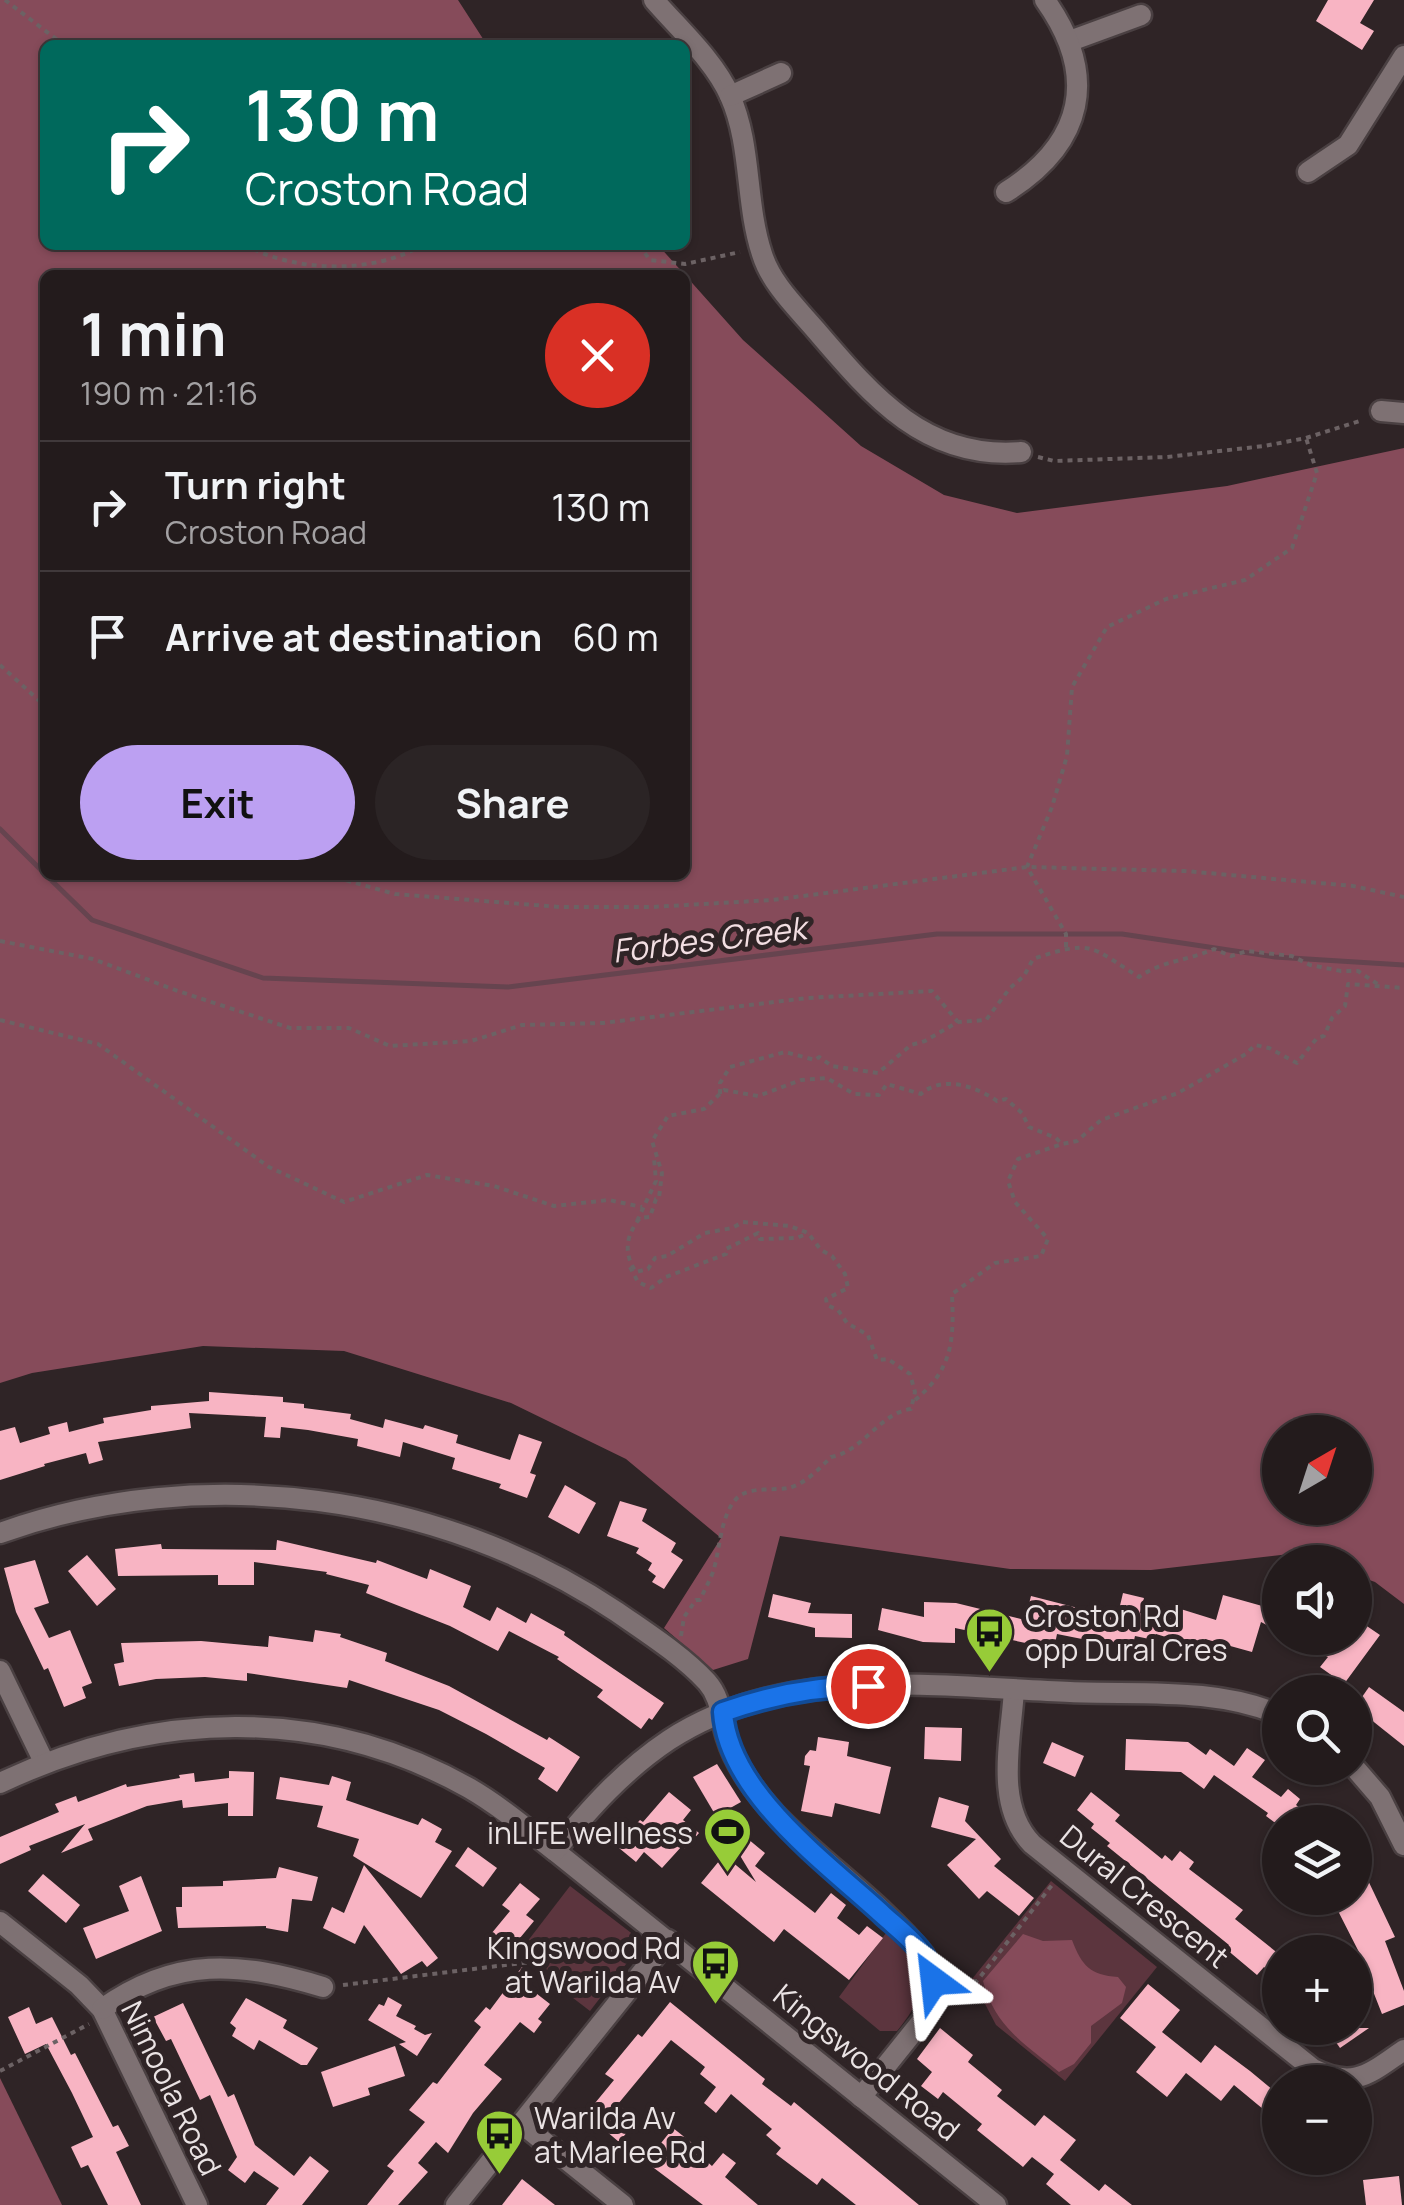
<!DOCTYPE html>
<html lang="en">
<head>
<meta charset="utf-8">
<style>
	:root { --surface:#231b1c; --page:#2b2425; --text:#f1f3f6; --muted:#a3a1a3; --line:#40393b; --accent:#bca0f2 }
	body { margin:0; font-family:Manrope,sans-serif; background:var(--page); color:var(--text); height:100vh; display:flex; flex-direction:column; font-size:38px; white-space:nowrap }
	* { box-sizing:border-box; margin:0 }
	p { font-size:32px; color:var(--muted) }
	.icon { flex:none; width:55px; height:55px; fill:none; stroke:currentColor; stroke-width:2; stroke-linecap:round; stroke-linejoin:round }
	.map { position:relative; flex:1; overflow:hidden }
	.drawer { position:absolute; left:40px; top:270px; width:650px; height:610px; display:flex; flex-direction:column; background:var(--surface); border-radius:15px; box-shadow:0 2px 8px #0004,0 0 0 2px var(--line) }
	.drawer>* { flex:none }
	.guide { position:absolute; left:40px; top:40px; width:650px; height:210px; border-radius:15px; box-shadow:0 2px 8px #0004,0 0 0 2px var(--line); background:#00695c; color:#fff; overflow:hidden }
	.needle { width:65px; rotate:39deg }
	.fabs { position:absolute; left:1262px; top:1415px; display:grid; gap:20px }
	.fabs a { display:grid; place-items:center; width:110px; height:110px; border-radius:50%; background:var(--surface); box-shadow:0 2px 8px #0004,0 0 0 2px var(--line); font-size:50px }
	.pin { position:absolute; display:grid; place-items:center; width:85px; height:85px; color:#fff; margin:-42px; border:5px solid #fff; border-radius:50%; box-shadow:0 2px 10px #0007 }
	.me { position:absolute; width:110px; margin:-55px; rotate:330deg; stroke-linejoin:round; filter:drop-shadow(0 0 8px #0008) }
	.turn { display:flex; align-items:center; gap:35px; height:210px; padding:0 40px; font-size:45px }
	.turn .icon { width:130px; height:130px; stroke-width:2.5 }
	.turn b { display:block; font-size:70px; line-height:85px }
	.round { display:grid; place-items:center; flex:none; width:105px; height:105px; border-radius:52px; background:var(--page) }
	.headline { display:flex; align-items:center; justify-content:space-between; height:170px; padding:0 40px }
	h1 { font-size:60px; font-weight:700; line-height:75px }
	.button { display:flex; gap:20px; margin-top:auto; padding:20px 40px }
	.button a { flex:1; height:115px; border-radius:60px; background:var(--accent); color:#111; font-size:40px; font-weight:700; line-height:115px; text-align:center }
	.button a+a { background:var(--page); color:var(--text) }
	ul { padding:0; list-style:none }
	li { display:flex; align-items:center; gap:30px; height:130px; padding:0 40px; border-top:2px solid var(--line) }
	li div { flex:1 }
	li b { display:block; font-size:38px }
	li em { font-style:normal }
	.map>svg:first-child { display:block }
	.green { fill:#5c353e }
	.forest { fill:#864b5a; fill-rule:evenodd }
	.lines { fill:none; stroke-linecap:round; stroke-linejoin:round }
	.stream { stroke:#66444f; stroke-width:5 }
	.building { fill:#f8b4c3 }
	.minor-casing { stroke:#4a4042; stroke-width:25 }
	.path { stroke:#6c6264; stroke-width:4; stroke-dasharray:5 5; stroke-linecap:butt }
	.minor { stroke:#7e7173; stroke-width:20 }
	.route-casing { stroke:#114b97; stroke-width:25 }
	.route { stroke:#1a73e8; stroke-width:18 }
	.labels { text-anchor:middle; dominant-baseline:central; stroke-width:10; stroke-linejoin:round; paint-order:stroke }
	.poi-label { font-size:30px; fill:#eae3e4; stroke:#2f2426; text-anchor:start }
	.street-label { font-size:30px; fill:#eae3e4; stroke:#2f2426 }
	.water-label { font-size:32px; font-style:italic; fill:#f2dee2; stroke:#2f2426 }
</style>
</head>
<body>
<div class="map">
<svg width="1404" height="2205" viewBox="0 0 1404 2205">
	<rect width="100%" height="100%" fill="#2f2426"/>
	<g class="green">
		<polygon points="1051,1881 1157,1967 1065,2081 996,2025 972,1979"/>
		<polygon points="570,1886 643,1942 590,2011 517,1955"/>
		<path d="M886,1933C926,1969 933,1987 897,2031H880L839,1997Z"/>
	</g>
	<g class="forest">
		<path d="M0,0H458L487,45H45V245H658L685,275H45V875H685V275L743,340L861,446L944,495L1017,513L1227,486L1404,448V1604L1375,1582L1355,1575V1562H1323L1298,1553L1151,1570L1010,1569L780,1536L748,1659L713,1670L664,1628L721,1538L626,1459L511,1403L344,1351L203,1346L32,1373L0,1383ZM1280,1432H1355V1508H1280Z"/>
		<path d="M1023,1934L1043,1941L1072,1940C1082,1966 1090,1975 1118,1977L1126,1987L1122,2003L1091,2026V2043L1074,2064L1059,2072C1024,2043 995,2027 983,1981Z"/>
		<polygon points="0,2078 62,2205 0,2205"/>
	</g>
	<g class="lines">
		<g class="stream">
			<polyline points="0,829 45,874"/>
			<polyline points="46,875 92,920 263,978 508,987 937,934 1122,934 1275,957 1404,965"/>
		</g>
	</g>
	<g class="building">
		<polygon points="1328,0 1374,0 1360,23 1374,31 1362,50 1316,21"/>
		<polygon points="209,1392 283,1397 283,1402 304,1404 304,1408 351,1414 350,1419 383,1428 385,1419 423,1429 425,1425 458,1435 456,1443 510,1460 519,1434 542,1442 530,1473 536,1475 527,1498 499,1488 501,1484 452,1469 455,1458 403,1442 400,1457 357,1446 358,1439 308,1430 281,1427 280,1438 264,1437 266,1417 189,1413 191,1428 98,1442 103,1460 89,1464 86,1453 44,1464 45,1466 0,1480 0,1431 15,1427 20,1443 50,1434 48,1427 67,1422 69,1432 104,1423 103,1418 151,1410 151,1406 209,1401"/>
		<polygon points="565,1485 596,1503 579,1534 548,1517"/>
		<polygon points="620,1501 647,1509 642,1521 676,1543 671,1552 683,1560 664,1589 652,1582 656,1576 648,1570 652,1563 636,1553 639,1548 607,1536"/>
		<polygon points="277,1540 376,1563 377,1560 427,1579 430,1569 471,1586 463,1607 490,1621 497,1607 526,1623 531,1613 565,1632 564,1635 664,1703 652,1720 649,1718 641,1729 597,1697 603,1690 557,1659 559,1657 509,1631 498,1651 450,1626 366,1593 369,1585 326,1574 327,1572 254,1562 254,1585 218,1585 218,1575 118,1576 115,1549 161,1544 162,1549 276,1550"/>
		<polygon points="87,1555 116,1589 97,1606 68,1571"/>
		<polygon points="35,1560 49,1603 34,1608 49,1638 70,1630 92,1683 82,1687 86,1698 64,1707 48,1668 44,1670 16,1612 4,1568"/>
		<polygon points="1123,1593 1144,1598 1140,1613 1167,1620 1171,1606 1216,1620 1223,1595 1280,1611 1280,1632 1261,1622 1252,1652 1205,1639 1202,1648 1156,1634 1154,1640 1135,1636 1132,1649 1057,1634 1054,1649 955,1628 955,1643 923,1642 878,1630 882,1608 924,1617 924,1602 956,1603 1025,1620 1031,1596 1117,1618"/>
		<polygon points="773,1594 811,1603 808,1613 852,1614 852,1638 815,1637 815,1628 768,1617"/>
		<polygon points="1355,1618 1380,1635 1344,1684 1320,1667 1328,1657 1290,1638 1355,1638"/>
		<polygon points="315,1630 341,1634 340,1637 387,1653 385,1661 449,1686 547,1740 549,1737 580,1757 557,1792 538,1779 545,1768 486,1734 439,1710 349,1680 347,1688 247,1673 247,1681 205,1677 156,1679 119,1686 114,1664 124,1662 121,1643 201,1641 268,1647 269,1636 313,1642"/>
		<polygon points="1369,1687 1404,1712 1404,1746 1355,1707"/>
		<polygon points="925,1727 962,1728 961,1761 924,1759"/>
		<polygon points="818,1737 849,1742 847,1756 891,1767 880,1814 835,1803 832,1817 801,1811 810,1766 804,1765 805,1756 810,1750 816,1751"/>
		<polygon points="1126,1739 1188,1742 1206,1755 1210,1749 1234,1766 1247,1748 1265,1760 1252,1777 1281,1797 1288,1789 1300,1799 1296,1805 1318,1822 1274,1822 1266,1816 1268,1813 1214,1775 1204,1789 1181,1772 1125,1770"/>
		<polygon points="1052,1742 1084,1756 1075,1777 1043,1763"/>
		<polygon points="717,1764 741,1802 716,1816 693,1777"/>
		<polygon points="229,1771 254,1772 253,1816 228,1816 228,1803 183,1808 182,1800 147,1806 88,1829 93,1840 61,1853 85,1824 29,1846 31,1850 0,1864 0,1837 59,1812 55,1804 76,1796 78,1802 126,1784 127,1787 180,1778 179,1775 194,1773 195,1782 229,1778"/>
		<polygon points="332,1776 351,1782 346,1800 418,1825 422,1818 442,1829 435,1842 452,1851 421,1898 353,1856 359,1839 317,1827 323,1806 276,1799 280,1777 329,1785"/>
		<polygon points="669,1792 691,1810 683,1820 699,1833 685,1849 682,1846 662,1868 644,1852 636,1862 619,1848 628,1838 625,1836 640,1820 643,1822"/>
		<polygon points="1091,1792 1120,1815 1115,1821 1162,1859 1165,1855 1172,1861 1180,1851 1194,1862 1189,1869 1243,1910 1235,1919 1280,1955 1280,1980 1264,1967 1257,1975 1226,1949 1229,1945 1107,1846 1110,1843 1091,1828 1094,1824 1077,1810"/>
		<polygon points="939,1797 969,1806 965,1821 1001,1859 994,1866 1034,1898 1019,1916 987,1891 979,1899 947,1865 976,1839 931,1827"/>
		<polygon points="742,1834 765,1853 755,1866 815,1913 831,1893 846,1905 837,1918 859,1935 867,1926 883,1938 849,1980 784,1929 774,1942 701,1883 724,1855 756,1882 733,1844"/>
		<polygon points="468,1847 497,1868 483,1887 455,1866"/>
		<polygon points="1355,1853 1395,1937 1385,1941 1404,1991 1404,2005 1382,2014 1369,1981 1359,1984 1355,1963 1363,1960 1336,1907 1355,1898"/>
		<polygon points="364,1865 438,1958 427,1967 422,1961 401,1974 364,1925 355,1944 323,1928 332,1907 344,1913"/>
		<polygon points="279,1867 318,1877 312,1901 292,1899 288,1932 266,1928 266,1926 178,1928 176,1907 182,1907 182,1887 223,1886 223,1881 276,1878"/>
		<polygon points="43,1874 80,1905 66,1923 28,1891"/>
		<polygon points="141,1876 162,1931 96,1959 83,1928 129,1911 119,1886"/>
		<polygon points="520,1883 540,1899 526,1915 534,1921 510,1950 491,1934 510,1911 502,1905"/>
		<polygon points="522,1967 535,1978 528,1987 550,2004 538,2019 542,2022 534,2033 520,2022 484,2065 502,2079 473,2113 448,2153 436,2142 418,2163 428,2172 398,2205 367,2205 394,2171 387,2166 425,2122 409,2110 433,2082 437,2084 481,2027 474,2021 486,2007 490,2010"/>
		<polygon points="1148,1984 1180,2010 1162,2032 1201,2063 1215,2045 1250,2071 1280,2096 1280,2123 1234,2085 1221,2101 1186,2073 1167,2097 1136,2072 1156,2047 1120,2018"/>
		<polygon points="388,1997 402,2005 396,2016 416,2026 414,2029 425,2035 432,2033 417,2056 399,2044 406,2042 368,2020 379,2004 384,2006"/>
		<polygon points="246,1998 287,2020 283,2028 318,2048 307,2065 301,2065 259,2040 254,2050 232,2036 236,2028 230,2023"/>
		<polygon points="670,2002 765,2079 762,2084 791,2106 794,2102 919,2205 856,2205 822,2178 817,2185 776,2154 781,2148 766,2135 772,2129 731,2094 716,2113 704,2103 716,2087 700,2074 705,2067 671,2040 618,2104 637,2120 619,2142 586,2114 614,2080 605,2074 638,2034 642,2037"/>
		<polygon points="183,2003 228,2097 234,2094 255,2145 294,2176 310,2156 329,2171 302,2205 266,2205 279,2188 254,2171 245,2183 228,2170 237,2157 210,2095 200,2100 171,2039 166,2041 153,2017"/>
		<polygon points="29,2007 36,2024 52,2017 71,2055 75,2053 113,2127 118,2125 129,2146 116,2152 141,2205 108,2205 88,2165 81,2168 71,2147 93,2137 72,2093 46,2044 25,2054 8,2017"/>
		<polygon points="940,2028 973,2055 968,2062 1002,2090 997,2096 1035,2126 1044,2115 1076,2140 1060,2160 1099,2191 1105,2184 1132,2205 1071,2205 1046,2184 1054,2174 1032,2157 1023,2167 977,2130 982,2124 943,2092 938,2099 921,2086 932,2072 917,2059"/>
		<polygon points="1326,2028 1369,2028 1340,2048"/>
		<polygon points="395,2046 405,2076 368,2088 370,2095 333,2107 321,2072"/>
		<polygon points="673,2128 692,2143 689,2146 712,2166 723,2153 736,2163 725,2177 758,2205 703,2205 646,2162"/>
		<polygon points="1399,2176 1402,2205 1366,2205 1363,2180"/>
		<polygon points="522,2179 555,2205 502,2205"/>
	</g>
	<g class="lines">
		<defs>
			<g id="minor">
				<path d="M654,0C679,29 714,60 730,96C752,145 745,203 762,254C771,283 795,306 814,328C872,396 925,460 1021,452"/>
				<polyline points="1070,41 1141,15"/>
				<polyline points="730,96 781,73"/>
				<polyline points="1308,172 1348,145 1404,56"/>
				<path d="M1006,192C1084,143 1099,76 1045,0"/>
				<polyline points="1381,411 1404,413"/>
				<path d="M0,1533C201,1461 440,1493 617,1612C647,1633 682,1655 707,1682C722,1699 720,1718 727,1738C735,1765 756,1794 775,1814C822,1863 881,1902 924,1955L934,1976L930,2011L861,2097"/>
				<polyline points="0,1671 44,1762"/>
				<path d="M1014,1690C1011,1740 994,1805 1032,1844L1313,2069C1355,2090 1370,2073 1404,2050"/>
				<polyline points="1355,1768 1380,1797 1404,1845"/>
				<path d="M0,1783C152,1711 319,1704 469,1788C500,1806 527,1829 555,1851L996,2205"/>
				<path d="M555,1851C589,1809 624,1770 669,1740C787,1663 937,1687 1070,1692C1138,1695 1216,1687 1280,1715"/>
				<polyline points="0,1922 79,1985 102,2009 197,2205"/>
				<path d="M102,2009C176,1956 240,1962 323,1987"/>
				<polyline points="522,2124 623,2205"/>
				<polyline points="456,2205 668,1940"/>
			</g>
		</defs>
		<use href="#minor" class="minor-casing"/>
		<g class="path">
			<polyline points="5,0 64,45"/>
			<path d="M245,245C294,272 373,275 422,245"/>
			<polyline points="639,245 650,260 685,264 740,252"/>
			<polyline points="1038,457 1054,461 1167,457 1264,446 1306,438 1363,420"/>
			<polyline points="0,665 45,706"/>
			<polyline points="327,875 395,894 560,907 652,907 772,900 1027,867 1185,871 1353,886 1404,897"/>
			<polyline points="0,941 93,959 178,991 290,1028 349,1028 390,1046 471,1041 522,1025 603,1023 807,998 932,991 958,1022"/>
			<polyline points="1066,947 1066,934 1027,867 1052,807 1067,756 1072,687 1107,627 1166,599 1245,580 1292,548 1317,473 1306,438"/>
			<polyline points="0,1020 98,1044 269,1167 344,1202 427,1175 494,1186 554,1206 609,1200 642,1207"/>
			<path d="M720,1094V1083L730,1067L785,1052L815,1060L819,1057L832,1066L878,1073L911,1045L925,1041L958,1022L986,1020L1010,988L1024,976L1033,959C1092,939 1090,946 1139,977C1163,960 1188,961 1214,949L1231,956L1247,951L1292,956L1310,965L1341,971H1358L1379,985"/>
			<polyline points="637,1221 656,1181 654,1158"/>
			<polyline points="630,1267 638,1282 651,1288 666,1277 726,1254 726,1249 758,1233 760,1239 797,1238 808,1233"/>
			<path d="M915,1400C953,1369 954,1340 952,1294L995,1263L1041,1256L1048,1239L1015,1202L1008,1181L1018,1159L1062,1144"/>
			<path d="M681,1636L684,1617L696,1600H700C704,1591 709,1582 713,1572C720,1551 720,1515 737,1498C750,1486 773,1491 788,1488C804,1485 820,1468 831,1457C862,1452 881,1412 911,1409L915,1392L910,1374L888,1359L877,1360L868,1335L847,1323L838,1310L827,1305L826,1299L848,1288L845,1274L832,1256L821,1250L808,1233L790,1226L743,1222L732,1228L705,1233L667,1256L655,1258L648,1269L636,1272C623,1253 626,1235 640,1218L650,1217L656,1199L659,1198L662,1173L652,1141L668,1116L704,1109L724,1090L758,1096L801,1080L827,1078L854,1094L879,1095L887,1084L921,1094C942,1075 976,1086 997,1101L1006,1099L1022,1113L1029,1127L1056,1138L1062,1144L1077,1141L1101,1120L1178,1093L1246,1054L1255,1045L1269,1048L1297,1063L1317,1038L1324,1036L1332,1018L1345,1006L1348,984L1404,988"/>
			<polyline points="953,1981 977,1981 1052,1885"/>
			<polyline points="343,1985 636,1949"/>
			<polyline points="0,2071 89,2024"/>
		</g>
		<use href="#minor" class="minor"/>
	</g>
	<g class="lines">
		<defs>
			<path id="route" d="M868,1686C816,1686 771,1695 723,1712C728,1793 828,1864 883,1915C904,1934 929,1951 934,1981"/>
		</defs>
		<use href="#route" class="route-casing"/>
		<use href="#route" class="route"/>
	</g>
	<defs>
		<symbol id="bus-pin" viewBox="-11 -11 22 30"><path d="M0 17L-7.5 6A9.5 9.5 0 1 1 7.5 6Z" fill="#97cc38" stroke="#2f2426"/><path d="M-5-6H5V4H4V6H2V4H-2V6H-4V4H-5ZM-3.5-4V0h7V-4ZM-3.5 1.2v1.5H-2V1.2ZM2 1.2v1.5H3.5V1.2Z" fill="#111"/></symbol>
		<symbol id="stadium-pin" viewBox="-11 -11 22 30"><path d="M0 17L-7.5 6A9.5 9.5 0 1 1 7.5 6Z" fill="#97cc38" stroke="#2f2426"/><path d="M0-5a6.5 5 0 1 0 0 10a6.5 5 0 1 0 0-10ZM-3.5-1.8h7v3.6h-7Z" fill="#111"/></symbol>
	</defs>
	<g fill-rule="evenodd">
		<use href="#bus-pin" x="962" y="1604" width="55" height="75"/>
		<use href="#stadium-pin" x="700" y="1804" width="55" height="75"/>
		<use href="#bus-pin" x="688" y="1936" width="55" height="75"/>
		<use href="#bus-pin" x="472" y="2106" width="55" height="75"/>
	</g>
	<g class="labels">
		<g class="poi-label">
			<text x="1025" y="1615">Croston Rd<tspan x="1025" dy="34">opp Dural Cres</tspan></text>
			<text x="693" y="1832" text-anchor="end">inLIFE wellness</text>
			<text x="681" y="1947" text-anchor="end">Kingswood Rd<tspan x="681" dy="34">at Warilda Av</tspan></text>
			<text x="534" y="2117">Warilda Av<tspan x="534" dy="34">at Marlee Rd</tspan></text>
		</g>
		<g class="street-label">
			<text transform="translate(1145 1896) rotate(39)">Dural Crescent</text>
			<text transform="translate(867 2062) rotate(39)">Kingswood Road</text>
			<text transform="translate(172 2088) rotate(64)">Nimoola Road</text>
		</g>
		<g class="water-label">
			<text transform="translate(709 939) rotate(-7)">Forbes Creek</text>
		</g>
	</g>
</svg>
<div class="fabs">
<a><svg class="needle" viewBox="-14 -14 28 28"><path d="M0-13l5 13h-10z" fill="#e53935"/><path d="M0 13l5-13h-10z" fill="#a3a1a3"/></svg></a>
<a><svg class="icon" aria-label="sound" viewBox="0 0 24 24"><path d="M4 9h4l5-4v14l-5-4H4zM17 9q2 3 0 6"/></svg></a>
<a><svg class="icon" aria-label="search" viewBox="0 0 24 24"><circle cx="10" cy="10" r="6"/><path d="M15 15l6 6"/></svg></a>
<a><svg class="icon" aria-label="layers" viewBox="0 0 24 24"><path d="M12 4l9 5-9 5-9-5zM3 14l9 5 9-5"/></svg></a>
<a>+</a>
<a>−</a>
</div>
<div class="pin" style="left:868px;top:1686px;background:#d93025"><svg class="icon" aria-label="arrive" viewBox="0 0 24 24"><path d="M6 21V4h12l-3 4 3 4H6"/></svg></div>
<svg class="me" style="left:934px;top:1981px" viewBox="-20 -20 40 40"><path d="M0-17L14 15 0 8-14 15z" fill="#1a73e8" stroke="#fff" stroke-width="4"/></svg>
<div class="guide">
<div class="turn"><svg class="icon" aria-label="right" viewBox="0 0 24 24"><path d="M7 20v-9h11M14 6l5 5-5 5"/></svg><div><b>130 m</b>Croston Road</div></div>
</div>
<section class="drawer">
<div class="headline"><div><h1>1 min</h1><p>190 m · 21:16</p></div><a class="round" style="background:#d93025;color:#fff"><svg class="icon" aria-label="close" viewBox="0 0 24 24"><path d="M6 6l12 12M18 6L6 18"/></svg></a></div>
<ul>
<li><svg class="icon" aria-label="right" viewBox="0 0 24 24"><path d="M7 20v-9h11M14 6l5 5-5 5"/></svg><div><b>Turn right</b><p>Croston Road</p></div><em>130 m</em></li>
<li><svg class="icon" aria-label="arrive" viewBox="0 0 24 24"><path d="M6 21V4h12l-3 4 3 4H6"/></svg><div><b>Arrive at destination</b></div><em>60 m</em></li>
</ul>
<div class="button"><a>Exit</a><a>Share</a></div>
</section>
</div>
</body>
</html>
